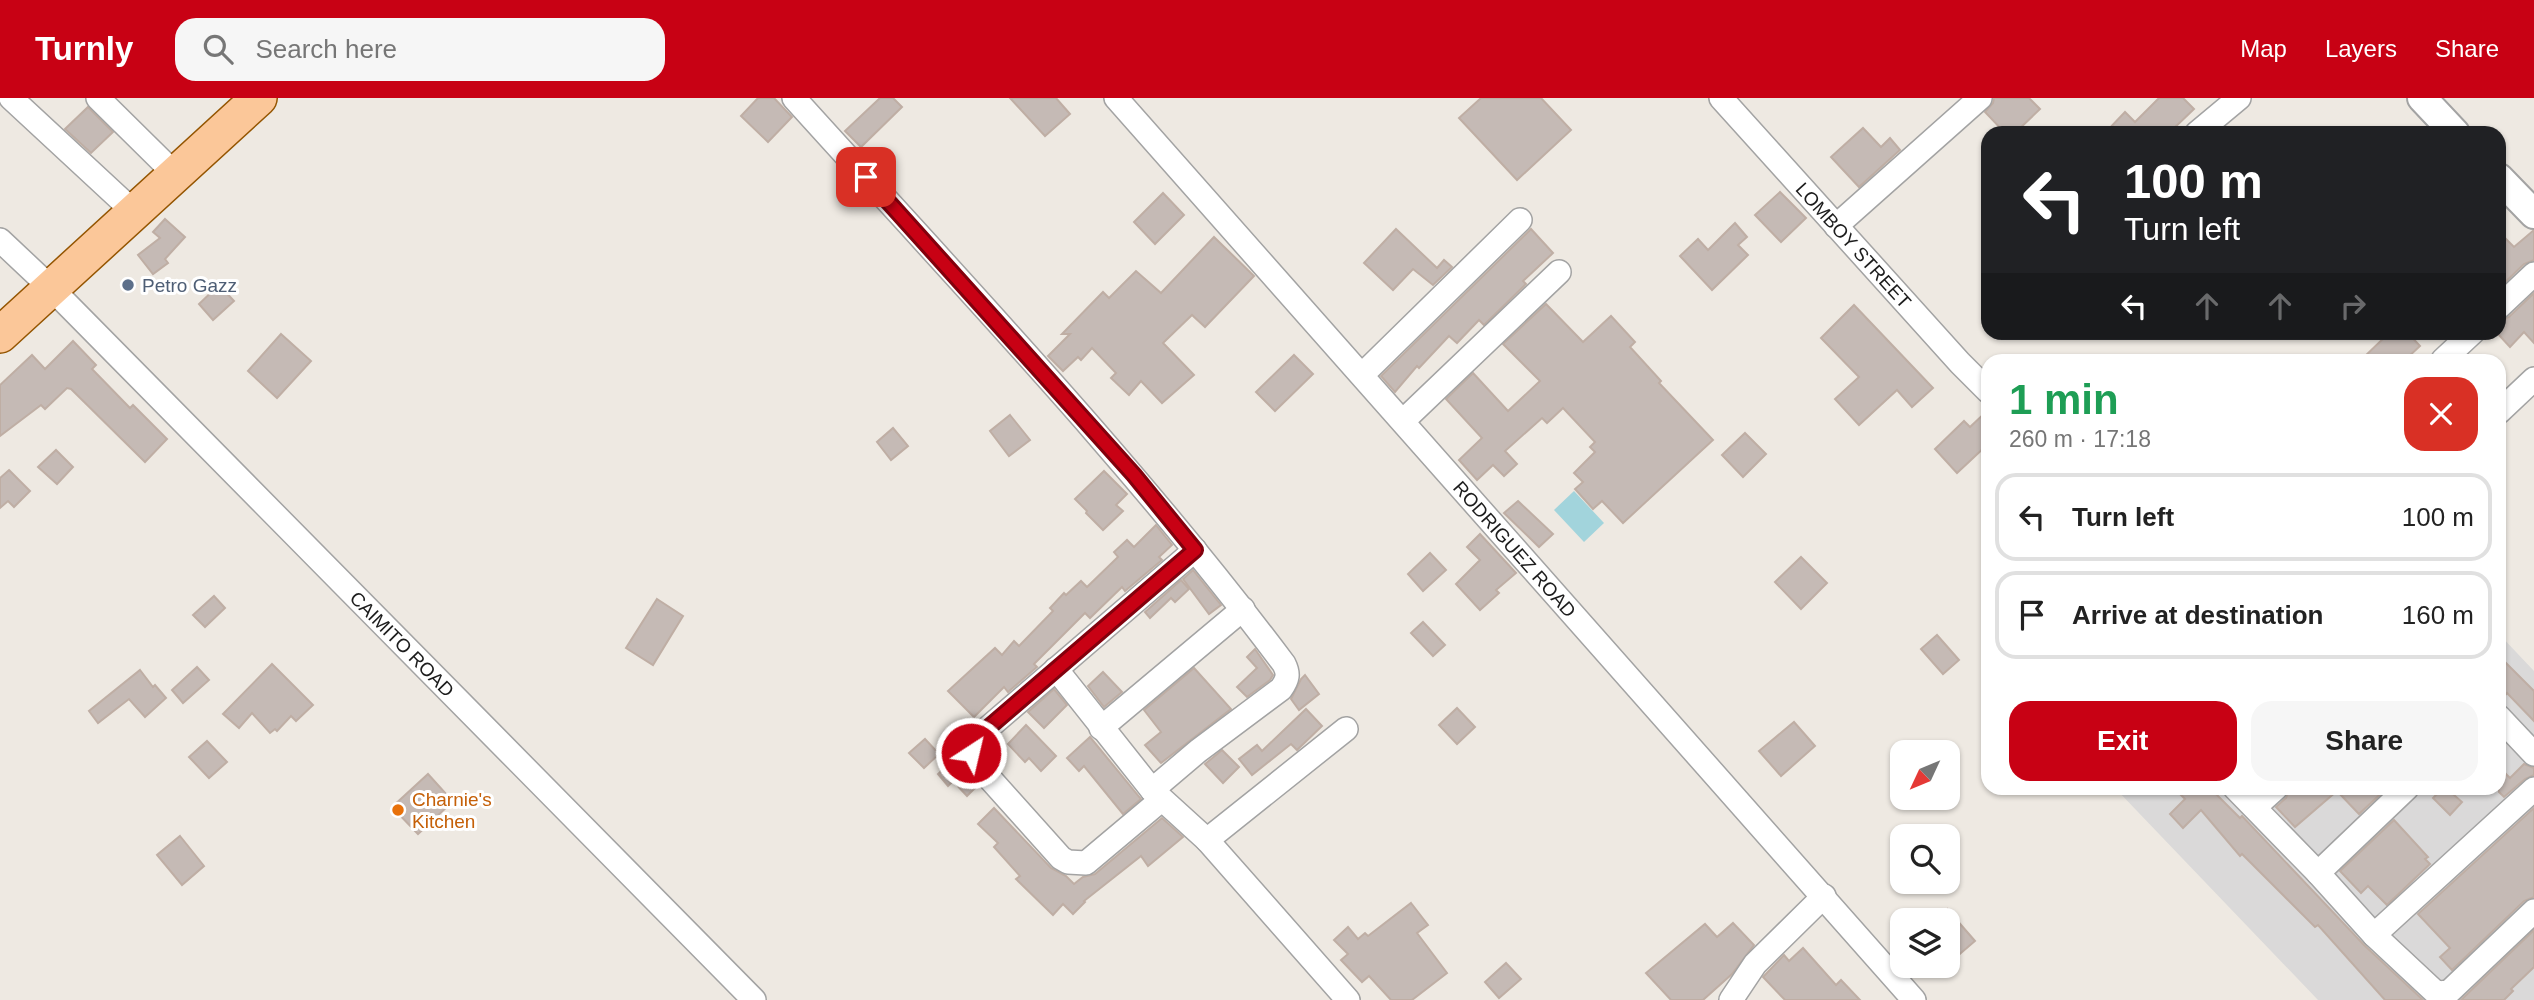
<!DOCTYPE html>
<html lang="en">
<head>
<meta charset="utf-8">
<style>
	:root { --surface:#fff; --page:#f6f6f6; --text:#222; --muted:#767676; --line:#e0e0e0; --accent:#c80114 }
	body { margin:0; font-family:Helvetica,sans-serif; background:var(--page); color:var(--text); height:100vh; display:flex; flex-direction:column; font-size:26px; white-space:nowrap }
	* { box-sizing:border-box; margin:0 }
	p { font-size:23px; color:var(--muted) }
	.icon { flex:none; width:38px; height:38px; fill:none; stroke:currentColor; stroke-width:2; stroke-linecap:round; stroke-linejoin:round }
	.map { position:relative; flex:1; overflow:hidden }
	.details { position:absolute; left:1981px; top:256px; width:525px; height:441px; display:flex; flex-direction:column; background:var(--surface); border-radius:21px; box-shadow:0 2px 5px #0004 }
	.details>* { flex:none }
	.top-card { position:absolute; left:1981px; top:28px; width:525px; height:214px; border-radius:21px; box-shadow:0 2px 5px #0004; background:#202124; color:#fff; overflow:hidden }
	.needle { width:46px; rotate:226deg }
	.tools { position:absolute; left:1890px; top:642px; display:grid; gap:14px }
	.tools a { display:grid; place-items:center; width:70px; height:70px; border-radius:14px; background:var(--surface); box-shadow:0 2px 5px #0004; font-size:35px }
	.pin { position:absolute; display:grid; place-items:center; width:60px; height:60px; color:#fff; margin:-30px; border-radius:14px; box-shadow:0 4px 10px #0006 }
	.me { position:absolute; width:77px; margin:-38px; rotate:35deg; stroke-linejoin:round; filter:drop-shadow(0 0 5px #0008) }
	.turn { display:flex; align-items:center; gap:24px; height:147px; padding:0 28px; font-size:32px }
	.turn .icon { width:91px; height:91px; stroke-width:2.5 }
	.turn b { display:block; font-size:49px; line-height:60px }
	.lanes { display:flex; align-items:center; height:66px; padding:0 28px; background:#0003; justify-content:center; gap:35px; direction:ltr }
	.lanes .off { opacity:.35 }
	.round { display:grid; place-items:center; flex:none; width:74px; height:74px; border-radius:21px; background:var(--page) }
	.headline { display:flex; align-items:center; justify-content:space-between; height:119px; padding:0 28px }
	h1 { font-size:42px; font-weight:700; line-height:52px; color:#1e9e55 }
	.button { display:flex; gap:14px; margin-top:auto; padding:14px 28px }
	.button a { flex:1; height:80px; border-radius:21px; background:var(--accent); color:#fff; font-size:28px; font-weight:700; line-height:80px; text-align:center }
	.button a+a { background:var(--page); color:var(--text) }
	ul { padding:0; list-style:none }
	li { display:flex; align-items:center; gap:21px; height:88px; margin:0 14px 10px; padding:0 14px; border:4px solid var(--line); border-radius:21px }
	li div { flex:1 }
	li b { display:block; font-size:26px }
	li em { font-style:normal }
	header { display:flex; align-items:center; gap:42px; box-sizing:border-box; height:98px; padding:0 35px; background:var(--accent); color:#fff }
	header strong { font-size:33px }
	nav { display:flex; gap:38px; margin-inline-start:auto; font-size:24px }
	.search { width:490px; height:63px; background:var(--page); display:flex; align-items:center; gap:18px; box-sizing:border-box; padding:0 24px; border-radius:21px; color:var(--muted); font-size:26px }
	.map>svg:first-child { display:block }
	.residential { fill:#dad9d9 }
	.water { fill:#a2d4dc }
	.building { fill:#c5bab5; stroke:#bfaea4; stroke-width:2 }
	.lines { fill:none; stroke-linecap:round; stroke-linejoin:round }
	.minor-casing { stroke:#a3a3a3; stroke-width:26 }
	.tertiary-casing { stroke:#a3a3a3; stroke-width:32 }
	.primary-casing { stroke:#945501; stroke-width:38 }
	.minor { stroke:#fff; stroke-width:23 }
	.tertiary { stroke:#fff; stroke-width:28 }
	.primary { stroke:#fbc799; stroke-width:35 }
	.route-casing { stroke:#82010d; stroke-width:18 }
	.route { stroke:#c80114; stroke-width:12 }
	.service-dot { fill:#5c6f8a; stroke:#fff; stroke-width:2.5 }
	.food-dot { fill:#e8710a; stroke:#fff; stroke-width:2.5 }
	.labels { text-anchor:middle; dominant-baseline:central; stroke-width:6; stroke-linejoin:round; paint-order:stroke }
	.street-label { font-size:19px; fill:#1c1c1c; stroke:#fff }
	.service-label { font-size:19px; fill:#4e5e75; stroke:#fff; text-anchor:start }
	.food-label { font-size:19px; fill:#c56008; stroke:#fff; text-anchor:start }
</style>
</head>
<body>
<header>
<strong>Turnly</strong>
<div class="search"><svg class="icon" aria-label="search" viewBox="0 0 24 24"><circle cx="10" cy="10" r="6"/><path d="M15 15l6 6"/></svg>Search here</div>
<nav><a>Map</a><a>Layers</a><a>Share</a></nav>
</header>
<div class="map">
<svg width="2534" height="902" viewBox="0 0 2534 902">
	<rect width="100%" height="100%" fill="#eee9e2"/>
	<polygon class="residential" points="2499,536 2534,573 2534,902 2318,902 2115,690 2499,690"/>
	<polygon class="water" points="1574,393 1604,425 1584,444 1554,412"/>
	<g class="building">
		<polygon points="758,0 774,0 792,19 768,44 741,18"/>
		<polygon points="880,0 893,0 902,9 861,49 845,33"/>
		<polygon points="1010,0 1056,0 1070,16 1045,38"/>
		<polygon points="1481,0 1541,0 1571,32 1517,82 1459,20"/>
		<polygon points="1994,0 2029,0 2040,11 2015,35 2005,35 1985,14 1993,5"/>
		<polygon points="2159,0 2183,0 2194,11 2169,35 2105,35 2125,14 2135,24"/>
		<polygon points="88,9 113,34 91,55 65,31"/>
		<polygon points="1863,30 1881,49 1890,40 1900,52 1859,89 1831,59"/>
		<polygon points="1780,94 1806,120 1781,144 1755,117"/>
		<polygon points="1163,95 1184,117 1155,146 1134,124"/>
		<polygon points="165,121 185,139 165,161 168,165 153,176 138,157 160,140 153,134"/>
		<polygon points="1735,125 1747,139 1738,147 1748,157 1712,192 1680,158 1698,141 1708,152"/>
		<polygon points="1396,131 1437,170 1444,162 1452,169 1433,187 1413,171 1393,192 1364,165"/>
		<polygon points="1531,131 1553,155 1523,183 1526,186 1484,227 1479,222 1457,245 1449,238 1419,270 1417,268 1395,294 1381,278"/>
		<polygon points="2534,132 2534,162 2524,166 2499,190 2499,134 2514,149"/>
		<polygon points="1214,139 1254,178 1205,229 1192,217 1163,245 1194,277 1162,305 1141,283 1129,297 1111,280 1116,275 1092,250 1081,262 1078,259 1063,273 1048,258 1070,236 1062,236 1103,194 1109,200 1136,173 1161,195"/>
		<polygon points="219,187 234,203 213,222 199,206"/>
		<polygon points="2534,195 2534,245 2524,234 2510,249 2499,237 2499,223 2509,219"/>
		<polygon points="1546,206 1583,244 1611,218 1635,244 1630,249 1661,283 1659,285 1713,342 1623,425 1602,403 1593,411 1575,391 1583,384 1574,375 1595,354 1590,349 1595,344 1563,310 1547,325 1542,320 1505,353 1517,366 1504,378 1493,367 1477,382 1459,362 1482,340 1446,301 1473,275 1508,313 1540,283 1503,246"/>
		<polygon points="1854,207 1933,290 1912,309 1897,292 1859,327 1835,301 1859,279 1821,240"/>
		<polygon points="2390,234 2407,234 2420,248 2405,262 2361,262"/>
		<polygon points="281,236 311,263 277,300 248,273"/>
		<polygon points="73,243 96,267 92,271 130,310 133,307 167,341 145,364 71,291 67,290 45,311 41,307 0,338 0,287 32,257 45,271"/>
		<polygon points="1294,257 1313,276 1275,313 1256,294"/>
		<polygon points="1988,312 1988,346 1957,375 1935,351 1964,323 1970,329"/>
		<polygon points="1010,317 1030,342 1009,358 990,333"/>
		<polygon points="893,330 908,348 891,362 877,344"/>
		<polygon points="1745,335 1766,356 1743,379 1722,357"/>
		<polygon points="56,352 73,369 57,386 38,369"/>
		<polygon points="9,372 30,393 14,409 8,403 0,410 0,380"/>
		<polygon points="1104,373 1127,396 1116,407 1123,413 1103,432 1086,415 1087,413 1075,401"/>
		<polygon points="1518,403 1553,436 1539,449 1504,415"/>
		<polygon points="1156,427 1172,447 1159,459 1162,462 1125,493 1122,489 1090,520 1085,515 1034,566 1037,569 1008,594 1004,589 974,619 948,593 995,550 1002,557 1014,543 1019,548 1053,513 1050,510 1064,495 1066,497 1081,483 1087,489 1118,459 1114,454 1127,442 1134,449"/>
		<polygon points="1480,436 1516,475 1496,492 1499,495 1480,512 1456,486 1480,462 1467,449"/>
		<polygon points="1430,455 1446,472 1423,493 1408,476"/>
		<polygon points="1801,459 1827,485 1801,511 1775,484"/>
		<polygon points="1193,472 1221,507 1209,516 1183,481"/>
		<polygon points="1181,482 1189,491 1175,504 1171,500 1150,520 1145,514"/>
		<polygon points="214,498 225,510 205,529 193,517"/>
		<polygon points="657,501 683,518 653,567 626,550"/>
		<polygon points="1423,524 1445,547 1433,558 1411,535"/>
		<polygon points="1937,537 1959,562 1943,576 1921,551"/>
		<polygon points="1255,551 1273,577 1270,582 1247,599 1237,589 1257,570 1247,559"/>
		<polygon points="2499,558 2534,593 2534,623 2507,595 2499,604"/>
		<polygon points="272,566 313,607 296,623 291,618 277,633 275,631 270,635 252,615 239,630 223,616"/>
		<polygon points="197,569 209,582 183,605 172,592"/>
		<polygon points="1194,570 1231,611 1161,665 1145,647 1161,634 1144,612"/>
		<polygon points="140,572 153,589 155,587 166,600 145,619 129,601 98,625 89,613"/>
		<polygon points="1103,574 1122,594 1104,609 1088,588"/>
		<polygon points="1305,577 1319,596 1299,612 1291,601 1301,581"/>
		<polygon points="1054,591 1067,607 1044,630 1028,614"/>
		<polygon points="1457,610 1475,629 1457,646 1439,627"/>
		<polygon points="1306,611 1322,628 1297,652 1291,646 1252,677 1239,661 1257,647 1262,653"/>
		<polygon points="1794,624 1815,648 1781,678 1759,653"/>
		<polygon points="1026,627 1056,658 1041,673 1029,660 1025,664 1008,646"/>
		<polygon points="1090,639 1141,701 1123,716 1084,668 1079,673 1067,660"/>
		<polygon points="925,641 939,656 924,670 909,655"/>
		<polygon points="207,643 227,664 209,680 189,659"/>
		<polygon points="1222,652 1239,669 1223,685 1205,666"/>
		<polygon points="958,658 964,673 977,688 967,698 953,683 948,688 938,676"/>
		<polygon points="2524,666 2534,670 2534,677 2525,681 2504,699 2499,694 2499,669 2510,680"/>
		<polygon points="428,676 448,698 444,701 449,707 418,736 392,709"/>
		<polygon points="2174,690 2210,690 2240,720 2242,718 2364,847 2423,902 2385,902 2318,827 2315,829 2242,756 2240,758 2201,712 2183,730 2170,716 2185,701"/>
		<polygon points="2290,690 2387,690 2359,716 2337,693 2295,729 2276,709 2286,700"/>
		<polygon points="2443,690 2446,690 2462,704 2450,717 2433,700"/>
		<polygon points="994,710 1051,770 1066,778 1074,786 1083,779 1095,776 1162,720 1183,739 1148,768 1141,758 1084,803 1085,804 1073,816 1063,806 1053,817 1016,781 1020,778 994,749 998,745 978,726"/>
		<polygon points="2534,710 2534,799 2524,803 2452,872 2440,859 2450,850 2418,816"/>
		<polygon points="2394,722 2428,759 2425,761 2430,766 2387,807 2368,788 2361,795 2340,773"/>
		<polygon points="180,738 204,768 182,787 157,757"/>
		<polygon points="1411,805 1428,827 1417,835 1447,875 1412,902 1391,902 1369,878 1362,884 1341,862 1348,856 1334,842 1348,829 1358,841 1365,835 1368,838"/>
		<polygon points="1948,812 1975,843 1948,866"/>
		<polygon points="1733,825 1754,847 1732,876 1703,902 1671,902 1646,875 1705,826 1717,839"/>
		<polygon points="2534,832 2534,869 2511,891 2513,893 2504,902 2461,902"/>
		<polygon points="1803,850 1836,887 1841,882 1860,902 1785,902 1763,879 1784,857 1789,863"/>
		<polygon points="1506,865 1521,881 1499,900 1485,884"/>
	</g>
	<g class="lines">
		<defs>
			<g id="minor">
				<polyline points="11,0 134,114"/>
				<polyline points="98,0 176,77"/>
				<path d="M794,0C961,185 1134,366 1284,566C1289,576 1288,581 1281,591L1198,653L1152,692"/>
				<path id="s1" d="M1116,0L1914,902"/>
				<path id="s2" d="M1721,0L1960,265L1988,293"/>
				<polyline points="2197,35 2239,0"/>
				<polyline points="1836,128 1980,0"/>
				<path id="s3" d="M0,142L52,191L754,902"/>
				<polyline points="2499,209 2534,176"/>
				<polyline points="2443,262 2473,234"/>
				<polyline points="1362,277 1520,122"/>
				<polyline points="2499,314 2534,281"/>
				<polyline points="1403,323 1559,174"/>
				<polyline points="1056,571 1152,692 1207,742 1348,902"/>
				<polyline points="2499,619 2534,656"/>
				<polyline points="1101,630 1243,511"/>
				<polyline points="2235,690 2318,775 2374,837 2435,894 2443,895 2450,893 2534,813"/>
				<path d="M1161,702L1086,765L1068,764L1061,760L975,664C971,655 971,651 974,642L1195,452"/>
				<polyline points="2255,709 2276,690"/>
				<polyline points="1207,742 1346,631"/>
				<polyline points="2318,775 2407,690"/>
				<polyline points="2374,837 2534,691"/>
				<polyline points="1731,902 1755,866 1824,798"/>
			</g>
			<g id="tertiary">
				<polyline points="2422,0 2455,35"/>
				<polyline points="2499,80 2534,116"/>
			</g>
			<polyline id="primary" points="0,237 259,0"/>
		</defs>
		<use href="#minor" class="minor-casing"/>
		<use href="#tertiary" class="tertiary-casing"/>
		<use href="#primary" class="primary-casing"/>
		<use href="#minor" class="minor"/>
		<use href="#tertiary" class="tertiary"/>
		<use href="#primary" class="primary"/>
	</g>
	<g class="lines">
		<defs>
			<polyline id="route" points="866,79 1134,377 1195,452 974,642 971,655"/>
		</defs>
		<use href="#route" class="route-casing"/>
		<use href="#route" class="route"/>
	</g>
	<circle class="service-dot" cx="128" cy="187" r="7"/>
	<circle class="food-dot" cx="398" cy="712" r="7"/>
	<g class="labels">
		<g class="street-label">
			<text stroke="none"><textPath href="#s2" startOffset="198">LOMBOY STREET</textPath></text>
			<text stroke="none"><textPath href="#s1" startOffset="602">RODRIGUEZ ROAD</textPath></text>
			<text stroke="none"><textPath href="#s3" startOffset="570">CAIMITO ROAD</textPath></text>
		</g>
		<g class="service-label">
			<text x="142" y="187">Petro Gazz</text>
		</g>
		<g class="food-label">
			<text x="412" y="701">Charnie's<tspan x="412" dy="22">Kitchen</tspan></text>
		</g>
	</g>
</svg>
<div class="tools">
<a><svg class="needle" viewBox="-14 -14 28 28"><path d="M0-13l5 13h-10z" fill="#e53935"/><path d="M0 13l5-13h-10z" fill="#767676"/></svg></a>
<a><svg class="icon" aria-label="search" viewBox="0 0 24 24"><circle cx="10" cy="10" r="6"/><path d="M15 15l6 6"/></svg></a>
<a><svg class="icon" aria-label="layers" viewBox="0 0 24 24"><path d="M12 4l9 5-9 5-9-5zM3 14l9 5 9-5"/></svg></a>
</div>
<div class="pin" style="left:866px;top:79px;background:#d93025"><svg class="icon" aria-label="arrive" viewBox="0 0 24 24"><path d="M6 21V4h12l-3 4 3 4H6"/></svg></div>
<svg class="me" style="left:971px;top:655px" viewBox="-20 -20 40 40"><circle r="17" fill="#c80114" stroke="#fff" stroke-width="3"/><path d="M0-11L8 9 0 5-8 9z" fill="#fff"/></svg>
<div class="top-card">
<div class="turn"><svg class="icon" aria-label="left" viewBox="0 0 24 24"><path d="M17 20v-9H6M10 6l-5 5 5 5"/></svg><div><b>100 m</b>Turn left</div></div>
<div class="lanes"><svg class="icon" aria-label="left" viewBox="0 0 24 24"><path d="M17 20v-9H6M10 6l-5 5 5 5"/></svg><svg class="icon off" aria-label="ahead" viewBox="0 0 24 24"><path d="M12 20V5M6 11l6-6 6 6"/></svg><svg class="icon off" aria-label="ahead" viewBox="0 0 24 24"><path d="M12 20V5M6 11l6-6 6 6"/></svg><svg class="icon off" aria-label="right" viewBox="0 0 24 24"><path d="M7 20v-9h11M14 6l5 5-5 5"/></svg></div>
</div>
<section class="details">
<div class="headline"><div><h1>1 min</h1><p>260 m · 17:18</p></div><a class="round" style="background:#d93025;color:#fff"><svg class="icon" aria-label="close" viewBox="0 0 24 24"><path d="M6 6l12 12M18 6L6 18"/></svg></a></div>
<ul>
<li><svg class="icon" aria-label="left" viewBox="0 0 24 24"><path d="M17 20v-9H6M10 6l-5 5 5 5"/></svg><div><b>Turn left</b></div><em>100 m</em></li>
<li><svg class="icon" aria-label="arrive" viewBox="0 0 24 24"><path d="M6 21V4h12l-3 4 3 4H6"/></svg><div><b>Arrive at destination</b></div><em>160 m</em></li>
</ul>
<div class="button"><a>Exit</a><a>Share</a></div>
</section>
</div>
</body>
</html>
